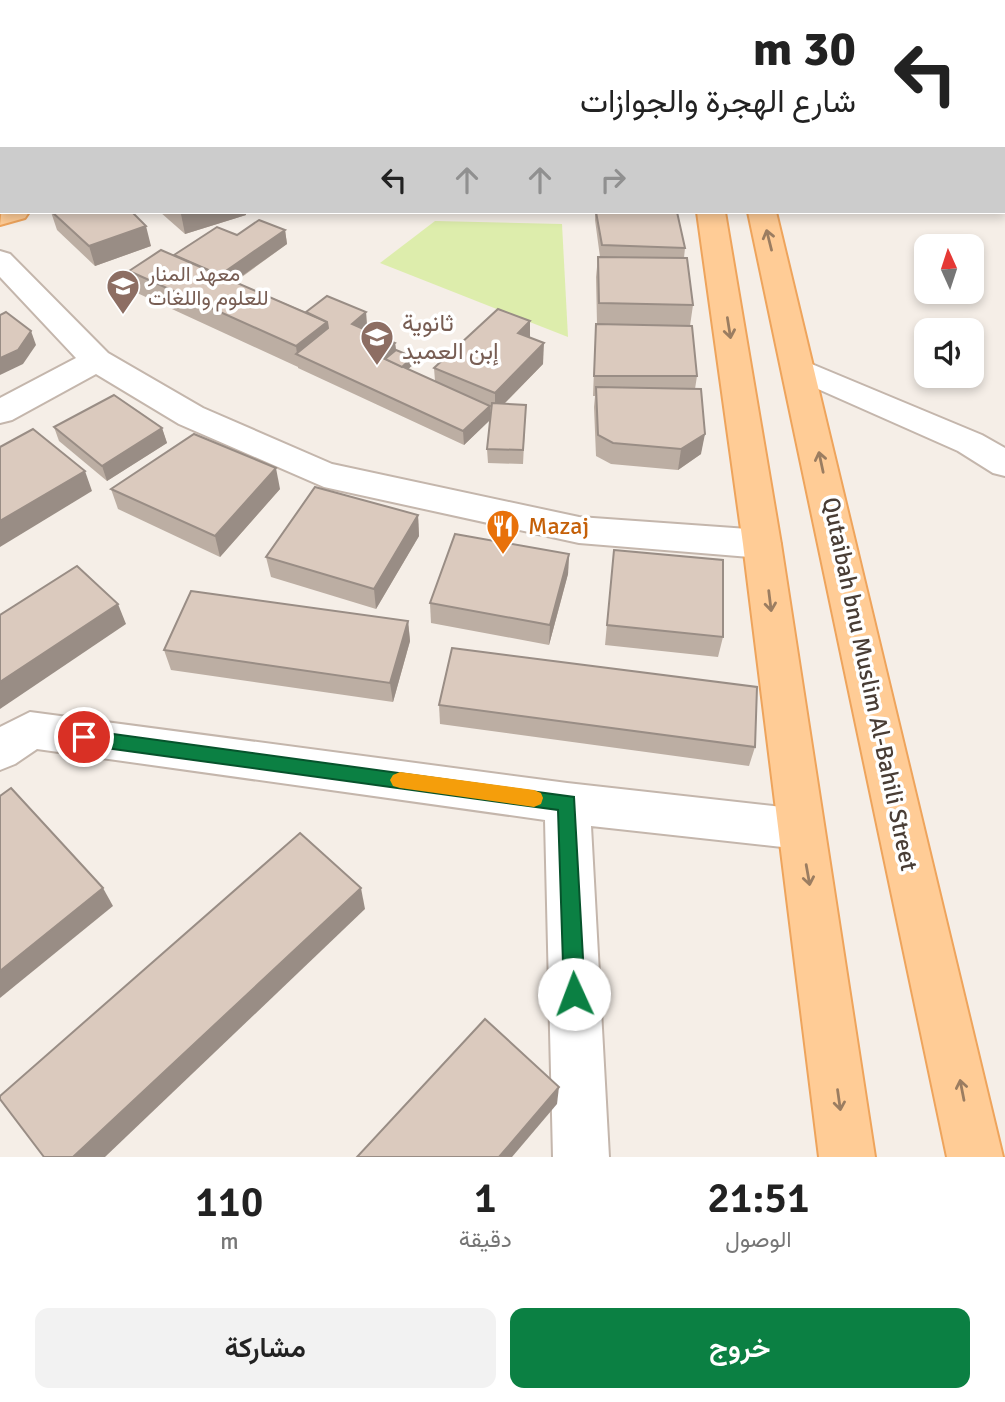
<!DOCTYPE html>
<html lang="ar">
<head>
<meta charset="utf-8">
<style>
	:root { --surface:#fff; --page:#f2f2f2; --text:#222; --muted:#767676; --accent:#0b8043 }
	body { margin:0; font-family:Signika,Vazirmatn,sans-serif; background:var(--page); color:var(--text); direction:rtl; height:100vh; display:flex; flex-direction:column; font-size:26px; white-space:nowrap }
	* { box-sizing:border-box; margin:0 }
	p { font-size:23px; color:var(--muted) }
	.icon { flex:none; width:38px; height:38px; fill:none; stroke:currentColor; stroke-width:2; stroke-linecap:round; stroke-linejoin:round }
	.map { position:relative; height:1157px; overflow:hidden; direction:ltr }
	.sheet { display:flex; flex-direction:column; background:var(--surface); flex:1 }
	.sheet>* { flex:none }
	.top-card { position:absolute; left:0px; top:0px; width:1006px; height:214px; box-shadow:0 4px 10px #0003; direction:rtl; background:#fff; color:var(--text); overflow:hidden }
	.needle { width:46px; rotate:357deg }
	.tools { position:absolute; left:914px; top:234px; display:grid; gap:14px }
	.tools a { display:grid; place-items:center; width:70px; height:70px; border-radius:14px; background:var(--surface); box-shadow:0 4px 10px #0003; font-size:35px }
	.pin { position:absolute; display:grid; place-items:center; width:60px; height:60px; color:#fff; margin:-30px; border:4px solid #fff; border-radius:50%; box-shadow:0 2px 7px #0007 }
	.me { position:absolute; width:77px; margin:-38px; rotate:358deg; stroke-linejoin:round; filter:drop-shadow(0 0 5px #0008) }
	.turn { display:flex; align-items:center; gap:24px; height:147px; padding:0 35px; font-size:32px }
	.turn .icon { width:91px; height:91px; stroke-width:2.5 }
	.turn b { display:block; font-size:49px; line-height:60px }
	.lanes { display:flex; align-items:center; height:66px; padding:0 35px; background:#0003; justify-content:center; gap:35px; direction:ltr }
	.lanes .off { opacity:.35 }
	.eta { display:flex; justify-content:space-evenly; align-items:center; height:119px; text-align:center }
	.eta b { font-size:42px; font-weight:600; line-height:49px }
	.button { display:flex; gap:14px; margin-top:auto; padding:14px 35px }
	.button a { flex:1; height:80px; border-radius:14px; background:var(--accent); color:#fff; font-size:28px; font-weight:600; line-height:80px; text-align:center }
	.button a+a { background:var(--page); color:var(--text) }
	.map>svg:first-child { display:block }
	.green { fill:#ddedac }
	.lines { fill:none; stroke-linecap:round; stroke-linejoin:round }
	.stream { fill:#9ee5f7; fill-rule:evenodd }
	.minor-casing { stroke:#c4b6ac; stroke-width:4 }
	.major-casing { stroke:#eea45c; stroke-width:4 }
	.minor { fill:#fff; fill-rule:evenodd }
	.major { fill:#ffcc96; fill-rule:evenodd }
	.wall { fill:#bcaea3 }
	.shaded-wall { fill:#998d85 }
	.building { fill:#dbcabe; stroke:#998d85; stroke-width:2 }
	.oneway { stroke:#9b7d61 }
	.route { fill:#0b8043; stroke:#07532c; stroke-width:2 }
	.slow { fill:#f59e0b }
	.labels { text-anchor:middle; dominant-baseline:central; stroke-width:7; stroke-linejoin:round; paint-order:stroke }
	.far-education-label { font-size:21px; fill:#785e54; stroke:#fff; text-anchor:start }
	.education-label { font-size:24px; fill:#785e54; stroke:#fff; text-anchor:start }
	.food-label { font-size:24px; fill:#c56008; stroke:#fff; text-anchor:start }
	.street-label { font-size:24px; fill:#493d35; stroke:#fff }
</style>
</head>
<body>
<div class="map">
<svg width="1005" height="1157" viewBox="0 0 1005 1157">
	<rect width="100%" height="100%" fill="#f5eee7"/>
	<polygon class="green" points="435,221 562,224 568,337 380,263"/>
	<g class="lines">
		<g class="stream">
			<polygon points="546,0 543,2 532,2"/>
			<rect x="0" y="115" width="2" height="5"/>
		</g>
		<defs>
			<g id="minor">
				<polygon points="73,0 99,0 72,2"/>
				<polygon points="441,0 464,0 465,2 442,2"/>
				<polygon points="865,0 888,0 864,2"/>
				<rect x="0" y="24" width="2" height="14"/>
				<polygon points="1005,37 1005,52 1004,52 1004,37"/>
				<polygon points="0,100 2,100 0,115"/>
				<polygon points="0,251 10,254 108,353 203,408 332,464 579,517 762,530 775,534 781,544 775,554 762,558 579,543 324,487 179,424 96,374 12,420 0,423 0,398 76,358 0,277"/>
				<polygon points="802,360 982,435 1005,448 1005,476 993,473 958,451 791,377 786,370 791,363"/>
				<polygon points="30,712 567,783 800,809 816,815 823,829 816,843 800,849 591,826 609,1157 553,1157 545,820 37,749 15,764 0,770 0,727"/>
			</g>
			<g id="major">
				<polygon points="637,0 660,0 636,2"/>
				<polygon points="670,0 692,0 693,2 671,2"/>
				<polygon points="701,0 723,0 700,2"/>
				<polygon points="2,207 2,212 29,212 25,218 0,225"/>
				<polygon points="697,212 725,212 781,544 875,1157 819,1157 743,544"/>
				<polygon points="748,212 776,212 1003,1157 947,1157"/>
			</g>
		</defs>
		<use href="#minor" class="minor-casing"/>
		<use href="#major" class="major-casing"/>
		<use href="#minor" class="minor"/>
		<use href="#major" class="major"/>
	</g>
	<g class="wall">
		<rect x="208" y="0" width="88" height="2"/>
		<polygon points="337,0 403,0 398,2 340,2"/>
		<polygon points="758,0 815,0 812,2 758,2"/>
		<polygon points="51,212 132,212 151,246 95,266 57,230"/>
		<polygon points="160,212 246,212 246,215 185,234"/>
		<polygon points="595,212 677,212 685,248 684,258 693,305 690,326 622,324 697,376 695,389 701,454 678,470 611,464 596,456 594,407 595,396 593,396 595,344 597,324 596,277 598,257 600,257 595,220"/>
		<polygon points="285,230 287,244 235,282 306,312 366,312 367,327 364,329 395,343 396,350 413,357 414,364 408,369 435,381 434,368 530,338 543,364 504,404 526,405 523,464 488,463 487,449 491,412 490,411 490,420 464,445 298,368 298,367 135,292 129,271 237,235"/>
		<polygon points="54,427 162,428 167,443 107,481 59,441"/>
		<polygon points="111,489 280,489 220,557 118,509"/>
		<polygon points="418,515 419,536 376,609 271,577 266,557"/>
		<polygon points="614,550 723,637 718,657 605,645"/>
		<polygon points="569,554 568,574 549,645 431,623 430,603"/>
		<polygon points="408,621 410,641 393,702 171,670 164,650"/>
		<polygon points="439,705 755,747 749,766 440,724"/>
	</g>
	<g class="shaded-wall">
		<polygon points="0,0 2,3 2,17 0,18"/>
		<polygon points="269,0 296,0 296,2 264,2"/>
		<polygon points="369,0 403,0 398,2 365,2"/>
		<polygon points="798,0 815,0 812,2 795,2"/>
		<polygon points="2,59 2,80 0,81 0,60"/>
		<polygon points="188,212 246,212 246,215 185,234 181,214"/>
		<polygon points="146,226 151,246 95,266 89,246"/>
		<polygon points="285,230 287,244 218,293 215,279"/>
		<polygon points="366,312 367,327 353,338 352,324"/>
		<polygon points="530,321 530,342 518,333"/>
		<polygon points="327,322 330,342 297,354 296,346"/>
		<polygon points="31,331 36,345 23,364 0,375 0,358"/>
		<polygon points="395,343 397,357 383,361 379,356"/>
		<polygon points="544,343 543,364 495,413 495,393"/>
		<polygon points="413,357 414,364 400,376 400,369"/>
		<polygon points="490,406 490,420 464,445 463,431"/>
		<polygon points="162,428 167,443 107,481 102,466"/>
		<polygon points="705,434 701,454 678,470 681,449"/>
		<polygon points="276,468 280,489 220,557 215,536"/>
		<polygon points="85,471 92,491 0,547 0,521"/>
		<polygon points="418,515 419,536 376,609 374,589"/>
		<polygon points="569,554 568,574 549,645 550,625"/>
		<polygon points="118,604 126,624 0,709 0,682"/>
		<polygon points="408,621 410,641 393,702 390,683"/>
		<polygon points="103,888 113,906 0,998 0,971"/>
		<polygon points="361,888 365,909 105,1157 73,1157"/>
		<polygon points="559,1087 557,1104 512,1157 499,1157"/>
	</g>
	<g class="building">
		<polygon points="112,0 178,0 173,2 107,2"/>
		<polygon points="222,0 269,0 264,2 225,2"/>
		<polygon points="768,0 798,0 795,2 772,2"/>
		<polygon points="52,212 132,212 146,226 89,246"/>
		<polygon points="596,212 677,212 685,248 602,245"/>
		<polygon points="259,220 285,230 220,275 174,255 217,227 237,235"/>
		<polygon points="161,250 327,322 296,346 129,271"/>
		<polygon points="598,257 687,258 693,305 599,303"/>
		<polygon points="327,296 366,312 352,324 395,343 379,356 490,406 463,431 296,354 328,328 327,322 306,312"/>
		<polygon points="498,309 530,321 518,333 544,343 495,393 434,368"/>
		<polygon points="6,312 31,331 18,350 0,358 0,315"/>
		<polygon points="596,324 692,326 697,376 594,376"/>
		<polygon points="396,350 413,357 402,367 385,359"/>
		<polygon points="596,387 701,389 705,434 681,449 613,443 598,435"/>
		<polygon points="114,395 162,428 102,466 54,427"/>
		<polygon points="492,403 526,405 523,450 487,449"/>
		<polygon points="33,429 85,471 0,521 0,447"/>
		<polygon points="194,434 276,468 215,536 111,489"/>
		<polygon points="315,487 418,515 374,589 266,557"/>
		<polygon points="455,534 569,554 550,625 430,603"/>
		<polygon points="614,550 723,560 723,637 607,625"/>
		<polygon points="77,566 118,604 0,682 0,615"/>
		<polygon points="191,591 408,621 390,683 164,650"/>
		<polygon points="452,648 757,687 755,747 439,705"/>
		<polygon points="11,788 103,888 0,971 0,796"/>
		<polygon points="300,833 361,888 73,1157 44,1157 0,1099 0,1096"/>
		<polygon points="485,1019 559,1087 499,1157 357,1157"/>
	</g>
	<defs><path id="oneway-shaft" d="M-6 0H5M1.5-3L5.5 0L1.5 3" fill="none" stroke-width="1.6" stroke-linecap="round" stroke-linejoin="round" transform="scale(1.75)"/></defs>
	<g class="oneway">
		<use href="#oneway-shaft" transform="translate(769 240) rotate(-104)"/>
		<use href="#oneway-shaft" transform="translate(729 328) rotate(81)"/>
		<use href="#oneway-shaft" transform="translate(821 462) rotate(-102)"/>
		<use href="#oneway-shaft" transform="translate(770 601) rotate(83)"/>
		<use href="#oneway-shaft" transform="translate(808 875) rotate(80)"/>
		<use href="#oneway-shaft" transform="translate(962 1090) rotate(-101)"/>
		<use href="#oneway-shaft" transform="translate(839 1100) rotate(82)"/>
	</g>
	<polygon class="route" points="84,730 574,797 585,994 582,1001 574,1004 567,1001 564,994 558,810 84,745 75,737"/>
	<polygon class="slow" points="400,772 534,790 541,793 543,798 541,804 534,807 400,788 393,786 390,780 393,775"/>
	<defs>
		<symbol id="school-pin" viewBox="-11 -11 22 30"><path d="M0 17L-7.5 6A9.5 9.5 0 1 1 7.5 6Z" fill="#8d6e63" stroke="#fff"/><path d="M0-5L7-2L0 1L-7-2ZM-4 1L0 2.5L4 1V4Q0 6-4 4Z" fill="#fff"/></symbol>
		<symbol id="restaurant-pin" viewBox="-11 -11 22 30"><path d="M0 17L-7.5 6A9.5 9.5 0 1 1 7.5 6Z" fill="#e8710a" stroke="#fff"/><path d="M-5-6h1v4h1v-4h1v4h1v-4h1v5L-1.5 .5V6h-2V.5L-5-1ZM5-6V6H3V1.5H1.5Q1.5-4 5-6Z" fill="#fff"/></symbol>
	</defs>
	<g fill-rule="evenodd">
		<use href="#school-pin" x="104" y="267" width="38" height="52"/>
		<use href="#school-pin" x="358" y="318" width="38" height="52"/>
		<use href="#restaurant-pin" x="484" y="507" width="38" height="52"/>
	</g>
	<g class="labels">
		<g class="far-education-label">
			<text x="148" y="274">معهد المنار<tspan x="148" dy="24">للعلوم واللغات</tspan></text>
		</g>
		<g class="education-label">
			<text x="402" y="323">ثانوية<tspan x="402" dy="28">إبن العميد</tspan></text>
		</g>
		<g class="food-label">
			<text x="528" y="526">Mazaj</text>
		</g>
		<g class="street-label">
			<text transform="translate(870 684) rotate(78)">Qutaibah bnu Muslim Al-Bahili Street</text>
		</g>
	</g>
</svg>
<div class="tools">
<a><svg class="needle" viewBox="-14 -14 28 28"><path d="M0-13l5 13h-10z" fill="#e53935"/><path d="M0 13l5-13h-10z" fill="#767676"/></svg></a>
<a><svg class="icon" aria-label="sound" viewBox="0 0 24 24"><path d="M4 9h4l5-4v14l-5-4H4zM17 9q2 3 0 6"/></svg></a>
</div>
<div class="pin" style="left:84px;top:737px;background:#d93025"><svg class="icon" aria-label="arrive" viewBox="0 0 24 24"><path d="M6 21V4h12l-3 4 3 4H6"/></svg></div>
<svg class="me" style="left:574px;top:994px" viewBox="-20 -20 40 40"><circle r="19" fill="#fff"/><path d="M0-13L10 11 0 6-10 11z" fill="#0b8043"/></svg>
<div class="top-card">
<div class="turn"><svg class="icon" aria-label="left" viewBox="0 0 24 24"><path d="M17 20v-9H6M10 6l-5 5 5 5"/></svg><div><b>30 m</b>شارع الهجرة والجوازات</div></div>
<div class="lanes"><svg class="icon" aria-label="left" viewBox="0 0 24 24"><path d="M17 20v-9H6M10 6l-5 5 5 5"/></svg><svg class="icon off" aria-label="ahead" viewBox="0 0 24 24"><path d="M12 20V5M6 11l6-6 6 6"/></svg><svg class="icon off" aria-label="ahead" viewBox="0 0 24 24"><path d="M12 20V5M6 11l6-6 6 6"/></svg><svg class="icon off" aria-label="right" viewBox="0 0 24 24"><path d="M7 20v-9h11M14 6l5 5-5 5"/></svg></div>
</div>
</div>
<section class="sheet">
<div class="eta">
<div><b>21:51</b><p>الوصول</p></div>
<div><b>1</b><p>دقيقة</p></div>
<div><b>110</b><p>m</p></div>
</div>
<div class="button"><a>خروج</a><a>مشاركة</a></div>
</section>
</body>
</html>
